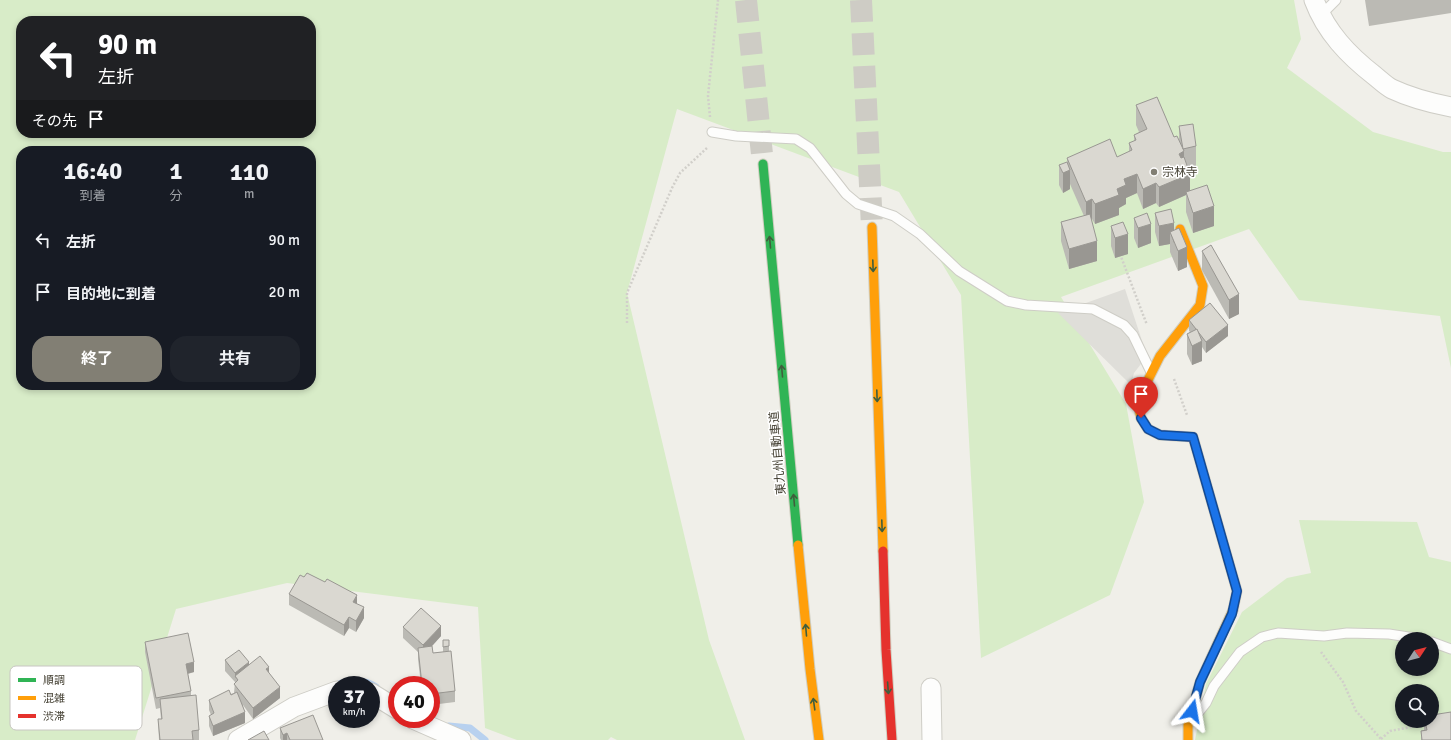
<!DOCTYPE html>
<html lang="ja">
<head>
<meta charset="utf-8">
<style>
	:root { --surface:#171b24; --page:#20242c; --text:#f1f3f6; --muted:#9ea1a6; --accent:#827f74 }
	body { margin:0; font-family:Signika,"Noto Sans JP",sans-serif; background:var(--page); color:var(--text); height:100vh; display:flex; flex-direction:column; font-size:15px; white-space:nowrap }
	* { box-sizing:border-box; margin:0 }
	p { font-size:13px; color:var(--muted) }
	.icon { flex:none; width:22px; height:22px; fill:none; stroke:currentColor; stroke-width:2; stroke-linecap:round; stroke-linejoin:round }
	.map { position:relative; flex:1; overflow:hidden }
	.drawer { position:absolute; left:16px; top:146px; width:300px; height:244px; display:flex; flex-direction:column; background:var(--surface); border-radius:16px; box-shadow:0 2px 6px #0003 }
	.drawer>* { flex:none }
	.banner { position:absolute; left:16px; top:16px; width:300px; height:122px; border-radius:16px; box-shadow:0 2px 6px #0003; background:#202124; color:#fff; overflow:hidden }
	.needle { width:26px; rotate:54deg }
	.controls { position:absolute; left:1395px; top:632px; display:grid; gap:8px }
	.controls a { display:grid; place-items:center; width:44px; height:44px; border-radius:50%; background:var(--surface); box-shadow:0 2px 6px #0003; font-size:20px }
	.speed { position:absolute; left:328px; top:676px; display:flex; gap:8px; font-size:20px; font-weight:700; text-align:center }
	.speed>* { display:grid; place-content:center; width:52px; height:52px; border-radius:50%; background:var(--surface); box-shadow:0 2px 6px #0003; line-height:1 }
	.speed small { font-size:10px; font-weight:400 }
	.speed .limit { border:6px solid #d22; background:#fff; color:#111 }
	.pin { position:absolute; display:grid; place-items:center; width:34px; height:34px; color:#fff; margin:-41px -17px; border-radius:50% 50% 50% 0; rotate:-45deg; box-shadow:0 0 4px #0007 }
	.pin .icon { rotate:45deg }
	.me { position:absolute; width:44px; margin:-22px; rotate:14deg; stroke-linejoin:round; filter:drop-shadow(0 0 3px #0008) }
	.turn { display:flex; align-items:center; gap:14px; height:84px; padding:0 16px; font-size:18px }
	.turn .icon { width:52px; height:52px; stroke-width:2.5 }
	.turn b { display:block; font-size:28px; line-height:34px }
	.then { display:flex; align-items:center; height:38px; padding:0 16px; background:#0003; gap:8px; font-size:15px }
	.eta { display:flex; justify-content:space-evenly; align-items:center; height:68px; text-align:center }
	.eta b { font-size:24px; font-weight:700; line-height:28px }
	.primary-button { display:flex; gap:8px; margin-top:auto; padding:8px 16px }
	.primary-button a { flex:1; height:46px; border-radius:16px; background:var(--accent); color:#fff; font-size:16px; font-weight:700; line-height:46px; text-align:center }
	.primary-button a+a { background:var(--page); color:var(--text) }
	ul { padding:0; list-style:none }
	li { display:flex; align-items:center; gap:12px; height:52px; padding:0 16px }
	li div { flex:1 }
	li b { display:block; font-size:15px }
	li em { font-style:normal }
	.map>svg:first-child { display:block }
	.green { fill:#d8ecc8; fill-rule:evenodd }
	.parking { fill:#dfded9 }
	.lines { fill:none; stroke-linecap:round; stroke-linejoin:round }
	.stream { stroke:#b8d1ef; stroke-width:7 }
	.highway-tunnel { stroke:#ceccc5; stroke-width:22; stroke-dasharray:22 11; stroke-linecap:butt }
	.lane-casing { stroke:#cecdc6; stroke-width:11 }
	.street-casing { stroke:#cecdc6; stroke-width:21 }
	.fast-casing { stroke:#d0cec0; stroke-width:11 }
	.slow-casing { stroke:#d0cec0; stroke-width:11 }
	.jam-casing { stroke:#d0cec0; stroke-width:11 }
	.path { stroke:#d1cfca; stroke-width:2.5; stroke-dasharray:2 2; stroke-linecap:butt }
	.lane { stroke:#fdfdfc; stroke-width:9 }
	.street { stroke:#fdfdfc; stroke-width:19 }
	.fast { stroke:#30b455; stroke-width:9 }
	.slow { stroke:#ff9f0a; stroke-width:9 }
	.jam { stroke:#e5322d; stroke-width:9 }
	.wall { fill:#bbbab4 }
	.shaded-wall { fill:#999792 }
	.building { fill:#dad8d1; stroke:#999792 }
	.oneway { stroke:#405e3d }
	.route-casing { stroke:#114b97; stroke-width:10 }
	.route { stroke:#1a73e8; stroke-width:7 }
	.poi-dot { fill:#827f74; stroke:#fff; stroke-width:1.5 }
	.labels { text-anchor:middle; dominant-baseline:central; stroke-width:3; stroke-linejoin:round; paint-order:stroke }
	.poi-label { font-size:12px; fill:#464235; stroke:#fff; text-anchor:start }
	.street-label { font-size:12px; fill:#464235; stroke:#fff }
	.key { fill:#fff; stroke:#c8c6c2; stroke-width:1 }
	.key-label { font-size:11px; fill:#464235 }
</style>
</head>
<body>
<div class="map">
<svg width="1451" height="740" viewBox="0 0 1451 740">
	<rect width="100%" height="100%" fill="#f0efe9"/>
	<g class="green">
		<path d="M0,0H1294L1301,39L1287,68L1373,132L1443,152H1451V368L1440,316L1299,300L1249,229L1061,297L1126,404L1144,502L1110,595L981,658L961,295L899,192L677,109L627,293L709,640L745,740H617L611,737L608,740H517L485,728L478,607L287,583L176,609L135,740H0ZM21,21H311V133H21ZM21,151H311V385H21Z"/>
		<path d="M1299,520L1417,522L1429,557L1451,562V740H1195L1206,684L1242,612L1287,578L1311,573ZM1402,639H1432V669H1402ZM1402,691H1432V721H1402Z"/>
	</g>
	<polygon class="parking" points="1125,289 1147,356 1134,373 1131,385 1058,313"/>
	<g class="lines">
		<g class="stream">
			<path d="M333,686C347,680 363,678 376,687"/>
			<polyline points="449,726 470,728 485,740"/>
		</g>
		<g class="highway-tunnel">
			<polyline points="746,0 763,164"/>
			<polyline points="861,0 872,227"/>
		</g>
		<defs>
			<g id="lane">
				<polyline points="1320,16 1336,0"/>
				<polyline points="712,132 736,136 796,139 810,148 846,194 858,204 894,216 920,234 959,271 1007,301 1026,305 1093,309 1124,325 1133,335 1151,372"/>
				<polyline points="1432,642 1451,649"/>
				<polyline points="1198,713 1206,703 1214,686 1240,652 1262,637 1278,633 1324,636 1347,633 1389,634 1421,639"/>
			</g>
			<g id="street">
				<path d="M1314,0C1326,32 1348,55 1375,76C1380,80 1386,86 1392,89C1411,98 1431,103 1451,107"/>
				<polyline points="931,688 932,740"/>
				<polyline points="371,693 397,709"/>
				<polyline points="413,719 461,740"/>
				<polyline points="238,740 294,707 337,691"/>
			</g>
			<polyline id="fast" points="763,164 798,545"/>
			<g id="slow">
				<polyline points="872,227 883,551"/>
				<polyline points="1141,418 1139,409 1140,396 1160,356 1200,305 1203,286 1180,229"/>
				<polyline points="798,545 810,669 819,740"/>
				<polyline points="1188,740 1188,725 1200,682 1233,610"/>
			</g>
			<g id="jam">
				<polyline points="1141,418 1148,429 1160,435 1193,437 1237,591 1233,610"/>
				<polyline points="883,551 886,650 892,740"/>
			</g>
		</defs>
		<use href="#lane" class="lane-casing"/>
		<use href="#street" class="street-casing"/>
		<use href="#fast" class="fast-casing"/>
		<use href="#slow" class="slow-casing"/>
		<use href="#jam" class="jam-casing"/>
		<g class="path">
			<polyline points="710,117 708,96 718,0"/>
			<polyline points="1120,254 1147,325"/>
			<polyline points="627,323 627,293 672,188 680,173 708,147"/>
			<polyline points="1174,379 1187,415"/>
			<polyline points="1321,652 1343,682 1356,711 1382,740"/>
			<polyline points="1381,739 1390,731 1427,724"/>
		</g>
		<use href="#lane" class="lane"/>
		<use href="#street" class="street"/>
		<use href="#fast" class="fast"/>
		<use href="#slow" class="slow"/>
		<use href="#jam" class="jam"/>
	</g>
	<g class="wall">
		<polygon points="1365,0 1451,0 1451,13 1369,26"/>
		<polygon points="1136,105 1179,141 1179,126 1196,146 1196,166 1188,168 1190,191 1214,226 1193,233 1186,212 1186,195 1159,207 1156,203 1143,209 1137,193 1126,198 1126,204 1119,208 1119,215 1095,224 1092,219 1091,219 1097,261 1069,269 1061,241 1061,222 1084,216 1070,184 1070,189 1063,193 1059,185 1059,165 1067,163 1067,158 1117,157 1129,152 1129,143 1134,141 1134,135 1139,132 1136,125"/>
		<polygon points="1155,213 1174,231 1187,267 1178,271 1170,252 1170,244 1159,246 1155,232"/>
		<polygon points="1134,218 1151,243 1138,248 1134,238"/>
		<polygon points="1111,226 1128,254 1115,258 1111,246"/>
		<polygon points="1202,251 1239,314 1229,319 1202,270"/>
		<polygon points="1189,320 1228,336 1206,353 1202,347 1202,361 1192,365 1187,354 1187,334 1190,332 1189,331"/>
		<polygon points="289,594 357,604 364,618 356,632 349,628 344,636 289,605"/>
		<polygon points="403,627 441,636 432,646 433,653 443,652 443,640 449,640 449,651 455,691 455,702 431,705 431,685 421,685 418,659 418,652 403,638"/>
		<polygon points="145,642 194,672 188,674 191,691 191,696 199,730 199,740 159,740 158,719 161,719 160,708 156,709 145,652"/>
		<polygon points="225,660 249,665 269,673 280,698 253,719 243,705 245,723 213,736 209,726 209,716 211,715 209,710 209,700 234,693 235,682 225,671"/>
		<polygon points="1424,721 1432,721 1451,740 1421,740 1421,731 1424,730"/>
		<polygon points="280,728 323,740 281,740 280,738"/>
	</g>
	<g class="shaded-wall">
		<polygon points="1184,151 1184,170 1179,154"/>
		<polygon points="1070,170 1070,189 1063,193 1063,173"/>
		<polygon points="1137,174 1137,193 1126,198 1126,204 1119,208 1119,215 1095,224 1095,204 1117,189 1124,179"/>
		<polygon points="1190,174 1190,194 1186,192 1186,195 1159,207 1159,187"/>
		<polygon points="1156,183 1156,203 1143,209 1143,189"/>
		<polygon points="1092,199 1092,219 1086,221 1086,202"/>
		<polygon points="1214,206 1214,226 1193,233 1193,213"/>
		<polygon points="1174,223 1174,243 1170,232 1170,244 1159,246 1159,226"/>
		<polygon points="1151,224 1151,243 1138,248 1138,228"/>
		<polygon points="1128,234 1128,254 1115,258 1115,238"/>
		<polygon points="1097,241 1097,261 1069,269 1069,249"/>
		<polygon points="1187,247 1187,267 1178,271 1178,251"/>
		<polygon points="1239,294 1239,314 1229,319 1229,300"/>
		<polygon points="1228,325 1228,336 1206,353 1206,342"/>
		<polygon points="1202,341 1202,361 1192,365 1192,346"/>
		<polygon points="357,595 357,606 353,602"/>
		<polygon points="364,607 364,618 356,632 356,621"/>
		<polygon points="349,617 349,628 344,636 344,625"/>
		<polygon points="441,626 441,636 423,656 423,645"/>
		<polygon points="194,662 194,672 186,674 186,664"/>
		<polygon points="249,662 249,673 238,680 235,677 235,673"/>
		<polygon points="269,667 269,678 266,669"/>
		<polygon points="280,687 280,698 253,719 253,708"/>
		<polygon points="245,712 245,723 213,736 213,726"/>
		<polygon points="287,733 287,740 283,740 283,735"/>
	</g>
	<g class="building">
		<polygon points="1157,97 1174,137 1177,136 1184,151 1179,154 1181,158 1184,157 1190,174 1159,187 1156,183 1143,189 1137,174 1124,179 1126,185 1117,189 1119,195 1095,204 1092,199 1086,202 1067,158 1110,139 1117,157 1132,150 1129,143 1136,140 1134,135 1147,129 1136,105"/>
		<polygon points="1193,124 1196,146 1183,149 1179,126"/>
		<polygon points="1067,162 1070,170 1063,173 1059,165"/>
		<polygon points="1207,185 1214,206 1193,213 1186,192"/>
		<polygon points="1171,209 1174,223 1159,226 1155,213"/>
		<polygon points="1147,213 1151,224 1138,228 1134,218"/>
		<polygon points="1090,214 1097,241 1069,249 1061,222"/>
		<polygon points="1123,222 1128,234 1115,238 1111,226"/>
		<polygon points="1179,228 1187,247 1178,251 1170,232"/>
		<polygon points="1211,245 1239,294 1229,300 1202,251"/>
		<polygon points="1210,303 1228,325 1206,342 1189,320"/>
		<polygon points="1197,329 1202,341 1192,346 1187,334"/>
		<polygon points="307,573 325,582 327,579 357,595 353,602 364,607 356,621 349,617 344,625 289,594 300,575 304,577"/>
		<polygon points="421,608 441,626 423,645 403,627"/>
		<polygon points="188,633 194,662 186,664 191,691 156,698 145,642"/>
		<polygon points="443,640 449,640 449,646 443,647"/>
		<polygon points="432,646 433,653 451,651 455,691 431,694 431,685 422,685 418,648"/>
		<polygon points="239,650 249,662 235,673 225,660"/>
		<polygon points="260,656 269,667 266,669 280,687 253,708 234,684 238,680 235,676"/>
		<polygon points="229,690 231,695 237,692 245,712 213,726 209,716 214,713 209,700"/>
		<polygon points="196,695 199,730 192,731 193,740 160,740 158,719 162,719 160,699"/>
		<polygon points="1451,712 1451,740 1422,740 1421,731 1427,730 1425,721 1432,721 1432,715"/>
		<polygon points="313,715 323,740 290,740 287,733 283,735 280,728"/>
		<polygon points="264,731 269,740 248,740"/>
	</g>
	<defs><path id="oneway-shaft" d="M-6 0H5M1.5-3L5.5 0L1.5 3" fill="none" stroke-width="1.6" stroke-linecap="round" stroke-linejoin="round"/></defs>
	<g class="oneway">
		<use href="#oneway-shaft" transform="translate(770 242) rotate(-95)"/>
		<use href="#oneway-shaft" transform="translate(873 266) rotate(88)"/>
		<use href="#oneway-shaft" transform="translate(782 371) rotate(-95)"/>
		<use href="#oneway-shaft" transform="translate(877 396) rotate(88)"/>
		<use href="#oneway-shaft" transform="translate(794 500) rotate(-95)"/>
		<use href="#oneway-shaft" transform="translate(882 526) rotate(88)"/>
		<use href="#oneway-shaft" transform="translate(806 630) rotate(-95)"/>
		<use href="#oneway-shaft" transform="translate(888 688) rotate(86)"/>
		<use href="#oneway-shaft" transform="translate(814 704) rotate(-98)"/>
	</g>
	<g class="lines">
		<defs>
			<polyline id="route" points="1141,418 1148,429 1160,435 1193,437 1237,591 1232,614 1200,682 1192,711"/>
		</defs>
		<use href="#route" class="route-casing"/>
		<use href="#route" class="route"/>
	</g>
	<circle class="poi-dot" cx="1154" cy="172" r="4"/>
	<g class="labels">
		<g class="poi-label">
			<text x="1162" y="172">宗林寺</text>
		</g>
		<g class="street-label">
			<text transform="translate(778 453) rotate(-95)">東九州自動車道</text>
		</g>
	</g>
	<rect x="10" y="666" width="132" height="64" rx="6" class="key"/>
	<rect x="18" y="678" width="18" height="4" fill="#30b455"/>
	<rect x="18" y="696" width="18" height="4" fill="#ff9f0a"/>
	<rect x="18" y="714" width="18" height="4" fill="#e5322d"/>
	<g class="key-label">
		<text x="43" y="684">順調</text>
		<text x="43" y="702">混雑</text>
		<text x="43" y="720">渋滞</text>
	</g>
</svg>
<div class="controls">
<a><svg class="needle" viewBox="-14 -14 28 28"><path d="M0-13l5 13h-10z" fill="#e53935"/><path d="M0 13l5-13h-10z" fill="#9ea1a6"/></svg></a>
<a><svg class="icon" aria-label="search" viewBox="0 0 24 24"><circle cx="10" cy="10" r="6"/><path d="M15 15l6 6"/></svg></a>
</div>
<div class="speed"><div>37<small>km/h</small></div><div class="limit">40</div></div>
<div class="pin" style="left:1141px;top:418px;background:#d93025"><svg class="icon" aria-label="arrive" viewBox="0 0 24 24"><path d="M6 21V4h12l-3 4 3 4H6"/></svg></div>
<svg class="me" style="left:1192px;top:711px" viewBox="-20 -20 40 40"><path d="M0-17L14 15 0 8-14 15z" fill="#1a73e8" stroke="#fff" stroke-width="4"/></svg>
<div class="banner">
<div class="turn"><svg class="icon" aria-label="left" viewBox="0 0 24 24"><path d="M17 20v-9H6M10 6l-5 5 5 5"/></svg><div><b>90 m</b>左折</div></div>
<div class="then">その先<svg class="icon" aria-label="arrive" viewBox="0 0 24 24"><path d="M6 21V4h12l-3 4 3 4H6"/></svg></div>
</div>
<section class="drawer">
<div class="eta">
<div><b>16:40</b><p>到着</p></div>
<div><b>1</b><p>分</p></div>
<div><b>110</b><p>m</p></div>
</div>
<ul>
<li><svg class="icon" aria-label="left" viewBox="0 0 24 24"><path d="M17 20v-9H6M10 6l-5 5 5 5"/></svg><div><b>左折</b></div><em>90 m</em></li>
<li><svg class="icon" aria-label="arrive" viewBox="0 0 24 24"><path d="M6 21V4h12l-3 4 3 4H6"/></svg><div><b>目的地に到着</b></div><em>20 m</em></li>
</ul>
<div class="primary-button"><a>終了</a><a>共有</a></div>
</section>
</div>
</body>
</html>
